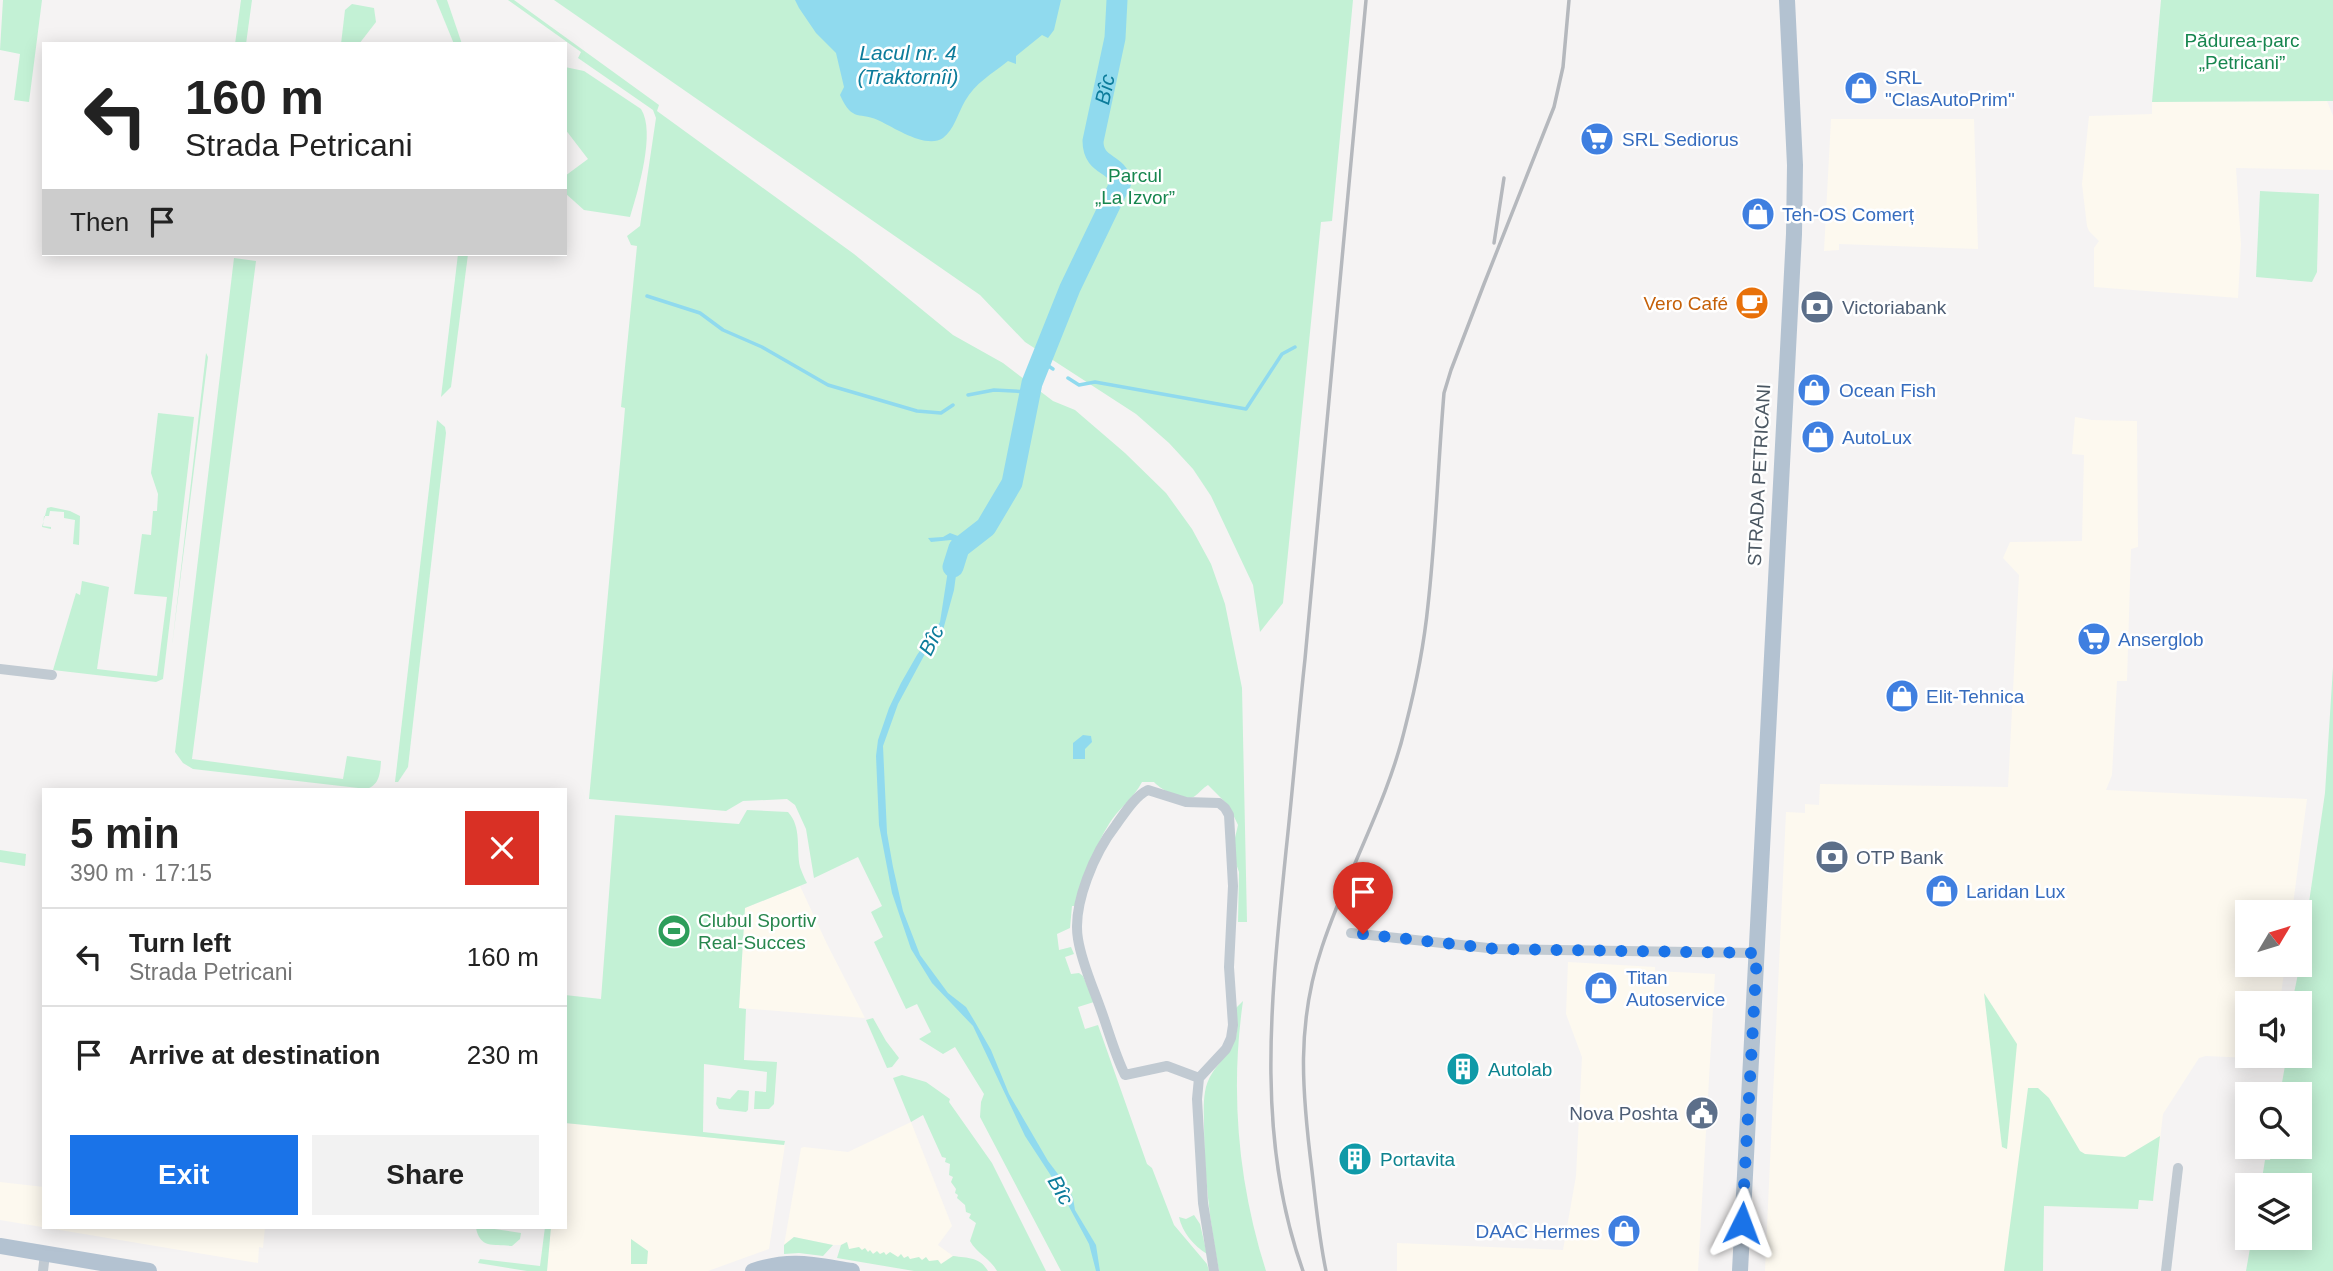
<!DOCTYPE html>
<html lang="en">
<head>
<meta charset="utf-8">
<style>
	:root { --surface:#fff; --page:#f2f2f2; --text:#222; --muted:#767676; --line:#e0e0e0; --accent:#1a73e8 }
	body { margin:0; font-family:Helvetica,sans-serif; background:var(--page); color:var(--text); height:100vh; display:flex; flex-direction:column; font-size:26px; white-space:nowrap }
	* { box-sizing:border-box; margin:0 }
	p { font-size:23px; color:var(--muted) }
	.icon { flex:none; width:38px; height:38px; fill:none; stroke:currentColor; stroke-width:2; stroke-linecap:round; stroke-linejoin:round }
	.map { position:relative; flex:1; overflow:hidden }
	.sheet { position:absolute; left:42px; top:788px; width:525px; height:441px; display:flex; flex-direction:column; background:var(--surface); border-radius:0px; box-shadow:0 4px 18px #0003 }
	.sheet>* { flex:none }
	.banner { position:absolute; left:42px; top:42px; width:525px; height:214px; border-radius:0px; box-shadow:0 4px 18px #0003; background:#fff; color:var(--text); overflow:hidden }
	.needle { width:46px; rotate:52deg }
	.controls { position:absolute; left:2235px; top:900px; display:grid; gap:14px }
	.controls a { display:grid; place-items:center; width:77px; height:77px; border-radius:0px; background:var(--surface); box-shadow:0 4px 18px #0003; font-size:35px }
	.pin { position:absolute; display:grid; place-items:center; width:60px; height:60px; color:#fff; margin:-72px -30px; border-radius:50% 50% 50% 0; rotate:-45deg; box-shadow:0 0 7px #0007 }
	.pin .icon { rotate:45deg }
	.me { position:absolute; width:77px; margin:-38px; rotate:3deg; stroke-linejoin:round; filter:drop-shadow(0 0 5px #0008) }
	.turn { display:flex; align-items:center; gap:24px; height:147px; padding:0 28px; font-size:32px }
	.turn .icon { width:91px; height:91px; stroke-width:2.5 }
	.turn b { display:block; font-size:49px; line-height:60px }
	.then { display:flex; align-items:center; height:66px; padding:0 28px; background:#0003; gap:14px; font-size:26px }
	.round { display:grid; place-items:center; flex:none; width:74px; height:74px; border-radius:0px; background:var(--page) }
	.headline { display:flex; align-items:center; justify-content:space-between; height:119px; padding:0 28px }
	h1 { font-size:42px; font-weight:800; line-height:52px }
	.cta { display:flex; gap:14px; margin-top:auto; padding:14px 28px }
	.cta a { flex:1; height:80px; border-radius:0px; background:var(--accent); color:#fff; font-size:28px; font-weight:800; line-height:80px; text-align:center }
	.cta a+a { background:var(--page); color:var(--text) }
	ul { padding:0; list-style:none }
	li { display:flex; align-items:center; gap:21px; height:98px; padding:0 28px; border-top:2px solid var(--line) }
	li div { flex:1 }
	li b { display:block; font-size:26px }
	li em { font-style:normal }
	.map>svg:first-child { display:block }
	.commercial { fill:#fdf9ef }
	.green { fill:#c3f1d5 }
	.water { fill:#90daee }
	.lines { fill:none; stroke-linecap:round; stroke-linejoin:round }
	.stream { stroke:#90daee; stroke-width:3.5 }
	.river { stroke:#90daee; stroke-width:21 }
	.minor { stroke:#c1cad2; stroke-width:10 }
	.primary { stroke:#b3c2d1; stroke-width:16 }
	.rail { stroke:#b5b8bd; stroke-width:3.5 }
	.route { stroke:#1a73e8; stroke-width:12; stroke-dasharray:0 21.6 }
	.labels { text-anchor:middle; dominant-baseline:central; stroke-width:5; stroke-linejoin:round; paint-order:stroke }
	.park-label { font-size:19px; fill:#17864f; stroke:#fff }
	.shop-label { font-size:19px; fill:#366cbe; stroke:#fff; text-anchor:start }
	.food-label { font-size:19px; fill:#c56008; stroke:#fff; text-anchor:end }
	.service-label { font-size:19px; fill:#4e5e75; stroke:#fff; text-anchor:start }
	.street-label { font-size:19px; fill:#4a5661; stroke:#fff }
	.leisure-label { font-size:19px; fill:#27864d; stroke:#fff; text-anchor:start }
	.culture-label { font-size:19px; fill:#0d838f; stroke:#fff; text-anchor:start }
	.water-label { font-size:21px; font-style:italic; fill:#0c7c9b; stroke:#fff }
</style>
</head>
<body>
<div class="map">
<svg width="2333" height="1271" viewBox="0 0 2333 1271">
	<rect width="100%" height="100%" fill="#f5f3f3"/>
	<g class="commercial">
		<polygon points="2327,101 2333,116 2333,170 2236,168 2241,244 2238,298 2094,287 2094,248 2099,241 2089,231 2087,226 2082,184 2089,116 2152,114 2152,102"/>
		<polygon points="1831,119 1974,119 1978,249 1839,244 1839,250 1824,251"/>
		<polygon points="2075,417 2092,420 2137,421 2138,547 2131,549 2127,681 2117,681 2112,775 2106,790 2307,799 2292,912 2247,912 2247,964 2285,964 2280,1003 2247,1003 2247,1055 2273,1055 2272,1059 2206,1056 2199,1058 2163,1114 2153,1201 2139,1200 2138,1209 2044,1206 2043,1271 1765,1271 1786,812 1805,813 1805,804 1819,805 1820,784 2008,787 2019,575 2003,558 2010,542 2082,541 2084,455 2072,454"/>
		<polygon points="800,886 827,944 865,1018 739,1008 745,908"/>
		<polygon points="1568,962 1655,967 1655,971 1715,974 1698,1271 1397,1271 1397,1243 1563,1250 1576,1176 1582,1057 1566,1014"/>
		<polygon points="911,1122 952,1226 938,1245 953,1256 941,1264 849,1249 846,1242 841,1245 833,1245 794,1237 784,1245 801,1148 804,1147 848,1152"/>
		<polygon points="565,1123 785,1145 769,1249 708,1271 547,1271 551,1227 565,1227"/>
		<polygon points="0,1182 44,1187 44,1227 265,1227 263,1248 259,1247 258,1263 0,1220"/>
	</g>
	<g class="green">
		<polygon points="3,0 42,0 29,102 14,100 20,54 0,50"/>
		<polygon points="241,0 252,0 246,44 235,44"/>
		<polygon points="436,0 447,0 462,44 454,44"/>
		<path d="M508,0H514L659,105L657,111L854,254L953,335L1003,363L1053,401L1075,410L1125,453L1166,493L1192,529L1211,564L1225,604L1242,688L1247,922H1238L1239,872L1235,861L1234,842L1238,825L1229,806L1208,785C1203,788 1199,793 1195,796C1185,803 1161,790 1154,782H1142C1134,798 1118,809 1109,824C1093,849 1086,878 1076,906H1072L1070,928L1057,934L1059,950L1071,947L1074,954L1065,957L1071,974L1079,973L1083,976L1094,1002L1078,1007L1085,1029L1098,1025L1147,1164L1152,1168L1174,1225L1207,1264L1209,1271H1061L980,1117L981,1102L984,1094L955,1047L943,1054L919,1039L931,1032L917,1004L906,1009L874,942L883,937L871,912L882,906L858,857L814,878L806,829L795,805L787,799L743,801L726,811L589,799L624,420L625,408L621,407L637,246L631,245L627,236L640,226L656,118L653,110L578,58L581,52Z"/>
		<polygon points="554,0 1353,0 1332,221 1321,222 1283,603 1260,632 1253,585 1211,496 1193,469 1169,443 1136,414 1025,342 980,295"/>
		<polygon points="2161,0 2333,0 2333,101 2152,102"/>
		<polygon points="352,4 374,8 376,22 359,44 341,44 345,10"/>
		<path d="M565,67L584,71L641,109C656,132 638,191 630,217L584,210L565,193V176L588,159L565,129Z"/>
		<polygon points="2260,191 2319,194 2317,272 2312,282 2256,277"/>
		<polygon points="458,254 468,254 451,387 441,397"/>
		<path d="M234,258L256,261L192,759L343,779L347,756L381,761C380,773 380,784 367,789L193,769L183,763L175,752Z"/>
		<polygon points="206,353 208,357 172,646"/>
		<polygon points="158,413 194,417 163,679 156,682 53,670 76,593 80,595 82,581 109,587 97,669 157,676 167,597 134,594 142,534 151,535 153,511 157,511 158,494 151,473"/>
		<polygon points="437,420 445,427 446,433 408,767 398,782 395,782"/>
		<polygon points="51,507 70,511 80,516 79,545 73,544 75,520 64,518 64,512 50,511 49,516 44,516 43,526 51,527 51,529 42,527 47,508"/>
		<polygon points="2333,667 2333,1271 2246,1271 2252,1237 2300,1237 2300,1185 2261,1185 2265,1160 2270,1160 2273,1146 2300,1146 2300,1094 2280,1094 2286,1060 2283,1058 2283,1055 2300,1055 2300,1003 2292,1003 2300,964 2325,793"/>
		<path d="M747,810L788,812C802,827 796,849 800,867C802,872 804,878 807,883L745,908L739,1008L746,1009L744,1060L777,1062L774,1104L769,1109H754L755,1091L766,1092L767,1072L704,1064L703,1132L785,1141L784,1145L565,1123V995L601,999L615,815L739,824Z"/>
		<polygon points="0,850 26,854 25,866 0,862"/>
		<polygon points="1984,993 2017,1044 2007,1149 2002,1147"/>
		<path d="M1243,1001C1230,1092 1238,1183 1266,1271H1219C1210,1223 1204,1174 1204,1125C1204,1115 1203,1103 1205,1092C1210,1059 1247,1052 1235,1009Z"/>
		<polygon points="873,1018 886,1041 899,1058 892,1067 887,1068 866,1020"/>
		<path d="M902,1075L926,1082L950,1099L949,1102L992,1163L1046,1271H997C990,1258 977,1254 970,1241L976,1223L969,1218L971,1214L966,1212L965,1205L957,1198L958,1195L955,1193L956,1189L951,1182L953,1177L949,1175L950,1164L945,1162L946,1158L942,1157L923,1115L911,1122L893,1078Z"/>
		<polygon points="2028,1088 2038,1088 2049,1098 2080,1151 2085,1154 2125,1157 2160,1136 2153,1201 2139,1200 2138,1209 2044,1206 2043,1271 2004,1271"/>
		<polygon points="738,1090 749,1091 748,1110 746,1112 719,1109 716,1104 717,1097 730,1099"/>
		<path d="M1194,1215L1200,1224L1207,1254C1194,1246 1182,1232 1179,1217L1186,1219Z"/>
		<path d="M460,1227H481L521,1233L520,1239L512,1246C494,1244 480,1249 476,1228Z"/>
		<polygon points="545,1227 551,1227 547,1271 527,1271 478,1263 480,1259 540,1266"/>
		<polygon points="794,1237 833,1245 823,1256 799,1253 784,1254 784,1245"/>
		<polygon points="631,1239 648,1251 647,1264 631,1264"/>
		<path d="M847,1242L849,1249L859,1247L862,1250L865,1248L868,1252L870,1250L873,1254L877,1251L880,1254L884,1252L886,1255L890,1252L898,1257L901,1254L904,1258L908,1256L910,1259L919,1257L922,1260L926,1257L929,1261L938,1260L941,1264L953,1256C968,1258 980,1257 988,1271H914L837,1258L841,1245Z"/>
	</g>
	<g class="water">
		<path d="M795,0H1061L1054,30L1048,38L1042,35L1016,56V64L1008,61C992,74 975,83 965,101C958,113 954,130 943,138C927,149 896,129 882,122C859,110 853,124 840,95L844,87L836,53L816,33L799,8Z"/>
		<polygon points="950,533 958,536 964,544 959,553 954,590 943,630 926,652 898,704 883,746 887,833 893,867 903,911 920,955 948,993 966,1007 975,1022 991,1050 1009,1094 1048,1161 1067,1186 1073,1198 1075,1210 1096,1245 1100,1271 1096,1271 1089,1244 1059,1188 1025,1136 973,1026 932,983 911,949 892,893 879,825 876,756 878,740 889,708 901,683 917,655 940,622 951,551 955,544 951,540 931,542 928,538 943,537"/>
		<polygon points="1083,735 1091,736 1092,742 1085,749 1085,759 1073,759 1073,743"/>
	</g>
	<g class="lines">
		<g class="stream">
			<polyline points="647,296 700,313 723,330 762,347 828,385 917,411 941,413 953,405"/>
			<polyline points="1041,361 1053,369"/>
			<polyline points="1068,378 1079,385 1095,382 1246,409 1282,354 1295,347"/>
			<polyline points="968,395 994,390 1030,392"/>
		</g>
		<path class="river" id="s1" d="M953,567L959,548L986,527L1012,483L1032,383L1070,288L1121,182C1117,162 1093,167 1093,141L1115,38L1117,0"/>
		<g class="minor">
			<polyline points="0,669 52,675"/>
			<polyline points="1351,933 1497,949 1757,953"/>
			<path d="M1199,1078L1167,1066L1125,1075C1115,1055 1109,1032 1101,1010C1093,987 1082,964 1078,939C1072,904 1095,852 1116,825C1124,814 1135,796 1148,790L1186,802L1219,803L1225,808L1229,815L1233,886L1229,967L1233,1025L1231,1038L1226,1049L1199,1078L1197,1099L1203,1203L1214,1271"/>
			<polyline points="43,1271 45,1254"/>
			<polyline points="2166,1271 2178,1168"/>
		</g>
		<g class="primary">
			<polyline points="0,1246 149,1271"/>
			<path d="M753,1271C791,1258 814,1265 852,1271"/>
			<polyline points="1740,1271 1794,234 1795,165 1787,0"/>
		</g>
		<g class="rail">
			<polyline points="1494,243 1504,178"/>
			<path d="M1303,1271C1254,1135 1272,991 1286,851C1293,787 1298,723 1305,659C1326,440 1346,220 1366,0"/>
			<path d="M1326,1271C1319,1238 1316,1205 1312,1171C1302,1092 1296,1024 1322,947C1347,871 1388,802 1406,724C1416,685 1424,645 1428,605C1436,534 1438,464 1444,393L1451,370L1484,284L1554,107L1563,67L1569,0"/>
		</g>
	</g>
	<g class="lines">
		<polyline class="route" points="1363,934 1497,949 1757,953 1742,1223"/>
	</g>
	<defs>
		<symbol id="shop-disc" viewBox="-11 -11 22 22"><circle r="9.5" fill="#3f7fe0" stroke="#fff"/><path d="M-5-2.5h2.3a2.7 3.5 0 0 1 5.4 0H5L5.5 6h-11ZM-1.5-2.5h3a1.5 2.3 0 0 0-3 0Z" fill="#fff"/></symbol>
		<symbol id="supermarket-disc" viewBox="-11 -11 22 22"><circle r="9.5" fill="#3f7fe0" stroke="#fff"/><path d="M-6-5.5h2.5l.6 2H6L4.5 2H-2.5L-4.4-4H-6ZM-1.5 3.2a1.3 1.3 0 1 0 .1 0ZM3 3.2a1.3 1.3 0 1 0 .1 0Z" fill="#fff"/></symbol>
		<symbol id="cafe-disc" viewBox="-11 -11 22 22"><circle r="9.5" fill="#e8710a" stroke="#fff"/><path d="M-5.5-4.5H6V0H3Q3 3.5 0 3.5H-2.5Q-5.5 3.5-5.5 0ZM3-3.2v2h1.7v-2ZM-6 4.5H4V6H-6Z" fill="#fff"/></symbol>
		<symbol id="bank-disc" viewBox="-11 -11 22 22"><circle r="9.5" fill="#5c6f8a" stroke="#fff"/><path d="M-6-4H6V4H-6ZM0-2.3a2.3 2.3 0 1 0 0 4.6a2.3 2.3 0 1 0 0-4.6Z" fill="#fff"/></symbol>
		<symbol id="stadium-disc" viewBox="-11 -11 22 22"><circle r="9.5" fill="#2e9e5b" stroke="#fff"/><path d="M0-5a6.5 5 0 1 0 0 10a6.5 5 0 1 0 0-10ZM-3.5-1.8h7v3.6h-7Z" fill="#fff"/></symbol>
		<symbol id="building-disc" viewBox="-11 -11 22 22"><circle r="9.5" fill="#0f9aa8" stroke="#fff"/><path d="M-4-6H4V6H1V3H-1V6H-4ZM-2.5-4.3h1.7v1.8h-1.7ZM.8-4.3h1.7v1.8H.8ZM-2.5-1h1.7V.8h-1.7ZM.8-1h1.7V.8H.8Z" fill="#fff"/></symbol>
		<symbol id="civic-disc" viewBox="-11 -11 22 22"><circle r="9.5" fill="#5c6f8a" stroke="#fff"/><path d="M-.6-6.5H3V-4.5H.6V-3L4-1V1h2V6H-6V1h2V-1L-.6-3ZM-1.2 2.5V6h2.4V2.5Z" fill="#fff"/></symbol>
	</defs>
	<g fill-rule="evenodd">
		<use href="#shop-disc" x="1842" y="69" width="38" height="38"/>
		<use href="#supermarket-disc" x="1578" y="120" width="38" height="38"/>
		<use href="#shop-disc" x="1739" y="195" width="38" height="38"/>
		<use href="#cafe-disc" x="1733" y="284" width="38" height="38"/>
		<use href="#bank-disc" x="1798" y="288" width="38" height="38"/>
		<use href="#shop-disc" x="1795" y="371" width="38" height="38"/>
		<use href="#shop-disc" x="1799" y="418" width="38" height="38"/>
		<use href="#supermarket-disc" x="2075" y="620" width="38" height="38"/>
		<use href="#shop-disc" x="1883" y="677" width="38" height="38"/>
		<use href="#bank-disc" x="1813" y="838" width="38" height="38"/>
		<use href="#shop-disc" x="1923" y="872" width="38" height="38"/>
		<use href="#stadium-disc" x="655" y="912" width="38" height="38"/>
		<use href="#shop-disc" x="1582" y="969" width="38" height="38"/>
		<use href="#building-disc" x="1444" y="1050" width="38" height="38"/>
		<use href="#civic-disc" x="1683" y="1094" width="38" height="38"/>
		<use href="#building-disc" x="1336" y="1140" width="38" height="38"/>
		<use href="#shop-disc" x="1605" y="1212" width="38" height="38"/>
	</g>
	<g class="labels">
		<g class="park-label">
			<text x="2242" y="40">Pădurea-parc<tspan x="2242" dy="22">„Petricani”</tspan></text>
			<text x="1135" y="175">Parcul<tspan x="1135" dy="22">„La Izvor”</tspan></text>
		</g>
		<g class="shop-label">
			<text x="1885" y="77">SRL<tspan x="1885" dy="22">"ClasAutoPrim"</tspan></text>
			<text x="1622" y="139">SRL Sediorus</text>
			<text x="1782" y="214">Teh-OS Comerț</text>
			<text x="1839" y="390">Ocean Fish</text>
			<text x="1842" y="437">AutoLux</text>
			<text x="2118" y="639">Anserglob</text>
			<text x="1926" y="696">Elit-Tehnica</text>
			<text x="1966" y="891">Laridan Lux</text>
			<text x="1626" y="977">Titan<tspan x="1626" dy="22">Autoservice</tspan></text>
			<text x="1600" y="1231" text-anchor="end">DAAC Hermes</text>
		</g>
		<g class="food-label">
			<text x="1728" y="303">Vero Café</text>
		</g>
		<g class="service-label">
			<text x="1842" y="307">Victoriabank</text>
			<text x="1856" y="857">OTP Bank</text>
			<text x="1678" y="1113" text-anchor="end">Nova Poshta</text>
		</g>
		<g class="street-label">
			<text transform="translate(1759 475) rotate(-87)">STRADA PETRICANI</text>
		</g>
		<g class="leisure-label">
			<text x="698" y="920">Clubul Sportiv<tspan x="698" dy="22">Real-Succes</tspan></text>
		</g>
		<g class="culture-label">
			<text x="1488" y="1069">Autolab</text>
			<text x="1380" y="1159">Portavita</text>
		</g>
		<g class="water-label">
			<text x="908" y="52">Lacul nr. 4<tspan x="908" dy="24">(Traktornîi)</tspan></text>
			<text stroke="none"><textPath href="#s1" startOffset="532">Bîc</textPath></text>
			<text transform="translate(931 640) rotate(-63)">Bîc</text>
			<text transform="translate(1061 1190) rotate(60)">Bîc</text>
		</g>
	</g>
</svg>
<div class="controls">
<a><svg class="needle" viewBox="-14 -14 28 28"><path d="M0-13l5 13h-10z" fill="#e53935"/><path d="M0 13l5-13h-10z" fill="#767676"/></svg></a>
<a><svg class="icon" aria-label="sound" viewBox="0 0 24 24"><path d="M4 9h4l5-4v14l-5-4H4zM17 9q2 3 0 6"/></svg></a>
<a><svg class="icon" aria-label="search" viewBox="0 0 24 24"><circle cx="10" cy="10" r="6"/><path d="M15 15l6 6"/></svg></a>
<a><svg class="icon" aria-label="layers" viewBox="0 0 24 24"><path d="M12 4l9 5-9 5-9-5zM3 14l9 5 9-5"/></svg></a>
</div>
<div class="pin" style="left:1363px;top:934px;background:#d93025"><svg class="icon" aria-label="arrive" viewBox="0 0 24 24"><path d="M6 21V4h12l-3 4 3 4H6"/></svg></div>
<svg class="me" style="left:1742px;top:1223px" viewBox="-20 -20 40 40"><path d="M0-17L14 15 0 8-14 15z" fill="#1a73e8" stroke="#fff" stroke-width="4"/></svg>
<div class="banner">
<div class="turn"><svg class="icon" aria-label="left" viewBox="0 0 24 24"><path d="M17 20v-9H6M10 6l-5 5 5 5"/></svg><div><b>160 m</b>Strada Petricani</div></div>
<div class="then">Then<svg class="icon" aria-label="arrive" viewBox="0 0 24 24"><path d="M6 21V4h12l-3 4 3 4H6"/></svg></div>
</div>
<section class="sheet">
<div class="headline"><div><h1>5 min</h1><p>390 m · 17:15</p></div><a class="round" style="background:#d93025;color:#fff"><svg class="icon" aria-label="close" viewBox="0 0 24 24"><path d="M6 6l12 12M18 6L6 18"/></svg></a></div>
<ul>
<li><svg class="icon" aria-label="left" viewBox="0 0 24 24"><path d="M17 20v-9H6M10 6l-5 5 5 5"/></svg><div><b>Turn left</b><p>Strada Petricani</p></div><em>160 m</em></li>
<li><svg class="icon" aria-label="arrive" viewBox="0 0 24 24"><path d="M6 21V4h12l-3 4 3 4H6"/></svg><div><b>Arrive at destination</b></div><em>230 m</em></li>
</ul>
<div class="cta"><a>Exit</a><a>Share</a></div>
</section>
</div>
</body>
</html>
